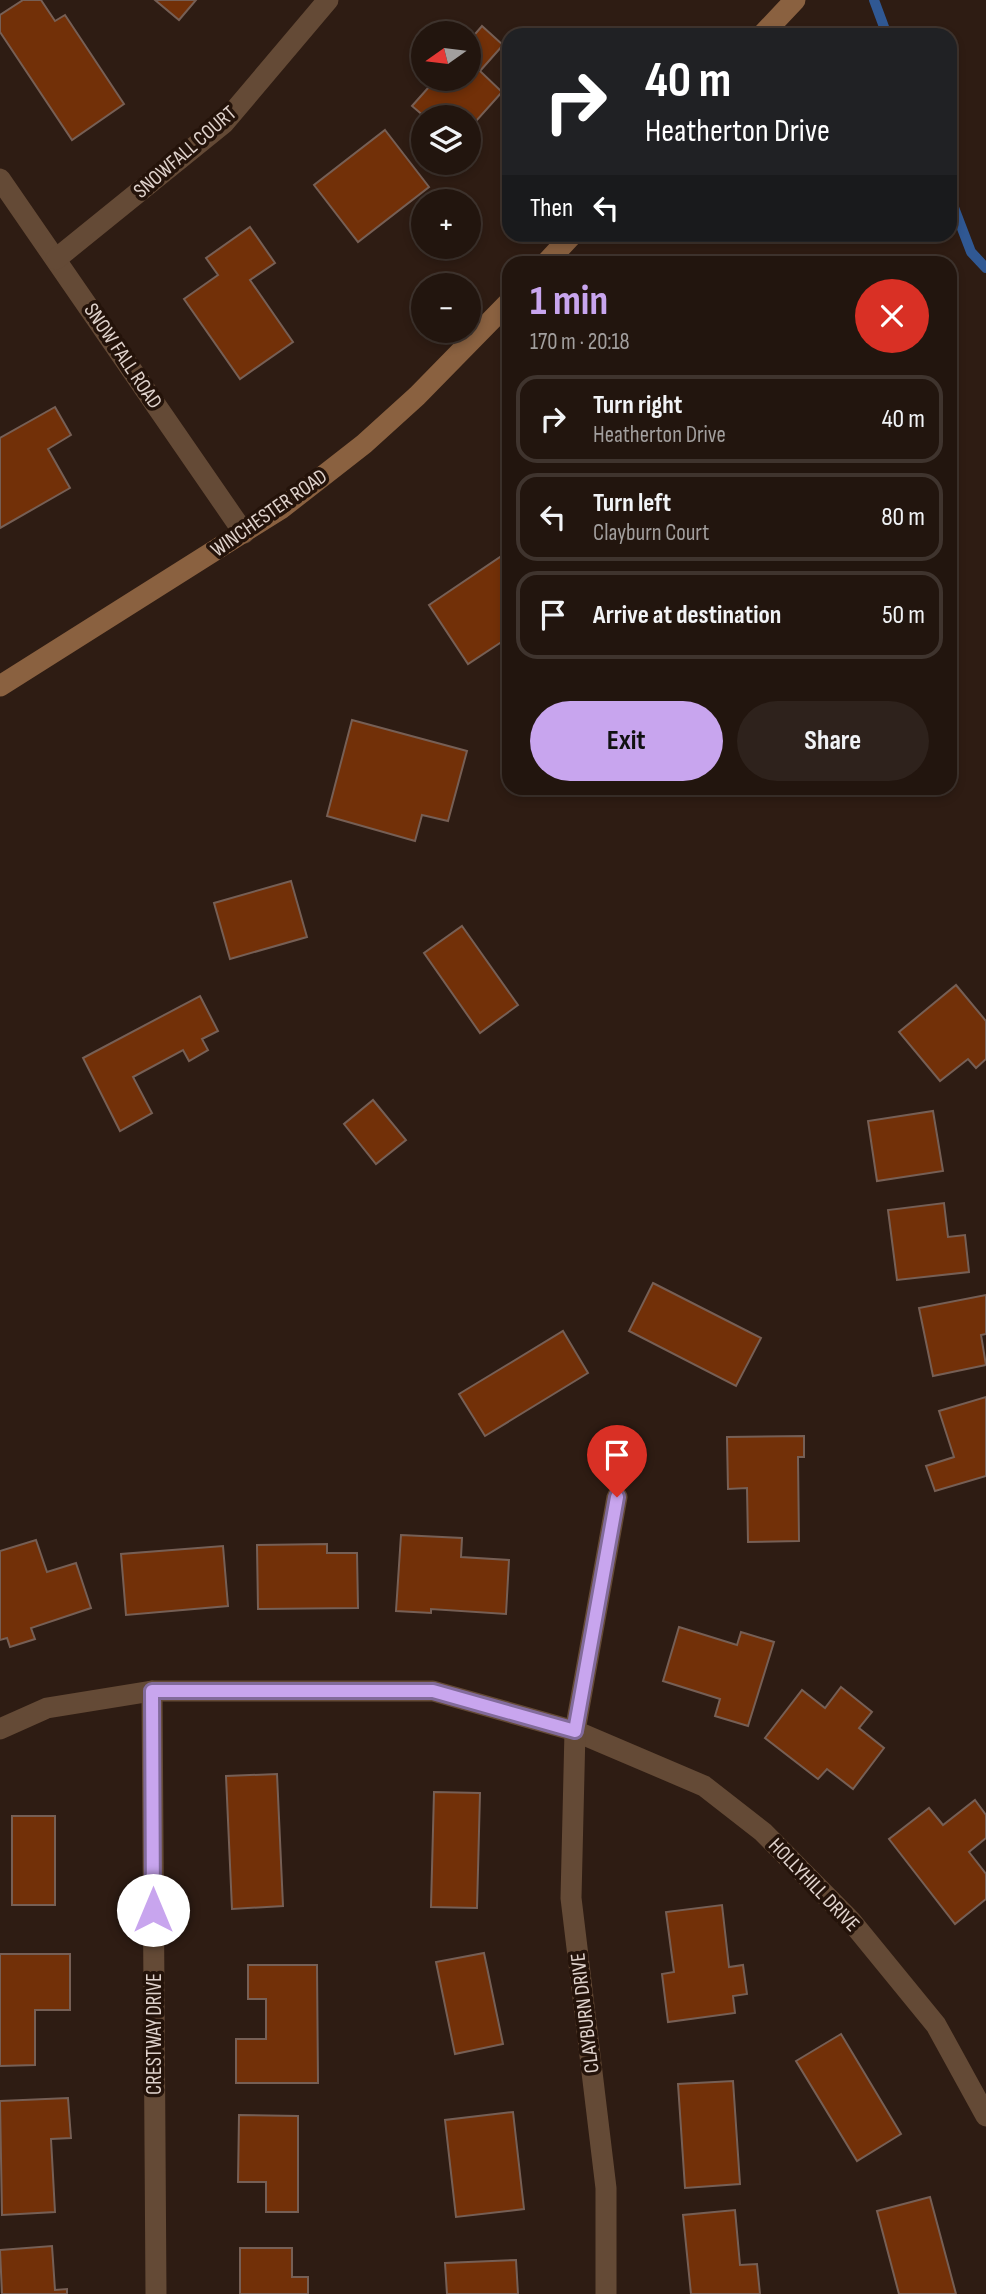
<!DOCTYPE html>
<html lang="en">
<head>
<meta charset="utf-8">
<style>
	:root { --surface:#22150e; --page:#2e221c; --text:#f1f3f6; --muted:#a29f9e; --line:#3f342e; --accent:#c8a5ee }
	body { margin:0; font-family:"Sofia Sans Condensed",sans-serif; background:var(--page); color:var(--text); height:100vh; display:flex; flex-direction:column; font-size:26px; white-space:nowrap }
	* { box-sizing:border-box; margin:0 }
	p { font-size:23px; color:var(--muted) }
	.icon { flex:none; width:38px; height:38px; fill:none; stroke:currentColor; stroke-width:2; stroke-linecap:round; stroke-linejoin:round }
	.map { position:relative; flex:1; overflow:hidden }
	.panel { position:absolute; left:502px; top:256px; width:455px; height:539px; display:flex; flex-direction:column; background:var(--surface); border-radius:21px; box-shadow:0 4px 10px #0003,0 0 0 2px var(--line) }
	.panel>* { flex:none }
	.top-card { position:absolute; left:502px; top:28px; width:455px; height:214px; border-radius:21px; box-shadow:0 4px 10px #0003,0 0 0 2px var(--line); background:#202124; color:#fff; overflow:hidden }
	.needle { width:46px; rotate:256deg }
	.buttons { position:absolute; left:411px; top:21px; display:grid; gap:14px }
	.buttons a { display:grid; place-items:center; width:70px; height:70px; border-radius:50%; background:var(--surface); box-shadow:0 4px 10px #0003,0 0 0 2px var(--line); font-size:35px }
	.pin { position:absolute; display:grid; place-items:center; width:60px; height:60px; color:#fff; margin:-72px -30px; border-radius:50% 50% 50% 0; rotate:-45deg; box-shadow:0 0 7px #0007 }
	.pin .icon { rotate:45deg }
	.me { position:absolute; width:77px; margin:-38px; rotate:0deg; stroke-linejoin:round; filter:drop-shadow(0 0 5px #0008) }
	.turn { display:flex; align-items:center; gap:24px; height:147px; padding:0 28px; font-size:32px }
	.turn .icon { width:91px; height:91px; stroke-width:2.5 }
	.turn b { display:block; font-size:49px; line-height:60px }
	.then { display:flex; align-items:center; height:66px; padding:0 28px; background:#0003; gap:14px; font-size:26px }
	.round { display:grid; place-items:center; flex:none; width:74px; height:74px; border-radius:37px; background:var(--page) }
	.summary { display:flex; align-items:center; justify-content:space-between; height:119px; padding:0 28px }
	h1 { font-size:42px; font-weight:700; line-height:52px; color:var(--accent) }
	.primary-button { display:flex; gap:14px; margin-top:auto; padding:14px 28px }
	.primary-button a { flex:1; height:80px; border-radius:42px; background:var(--accent); color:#111; font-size:28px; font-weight:700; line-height:80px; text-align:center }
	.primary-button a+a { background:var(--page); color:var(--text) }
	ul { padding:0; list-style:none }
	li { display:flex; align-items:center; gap:21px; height:88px; margin:0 14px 10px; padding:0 14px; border:4px solid var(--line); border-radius:21px }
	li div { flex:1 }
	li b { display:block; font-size:26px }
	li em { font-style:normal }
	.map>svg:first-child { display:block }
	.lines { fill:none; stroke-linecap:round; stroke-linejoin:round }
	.stream { stroke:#305893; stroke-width:10 }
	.building { fill:#723008; stroke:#765f55; stroke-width:2 }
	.street { stroke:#644a36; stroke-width:21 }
	.secondary { stroke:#8a6140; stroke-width:21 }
	.route-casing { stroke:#826b9b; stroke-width:18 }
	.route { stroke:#c8a5ee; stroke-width:12 }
	.labels { text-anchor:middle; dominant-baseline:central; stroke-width:7; stroke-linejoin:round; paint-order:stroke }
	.street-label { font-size:21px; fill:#e0d3cd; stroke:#24130a }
</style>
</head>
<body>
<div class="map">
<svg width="986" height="2294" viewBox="0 0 986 2294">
	<rect width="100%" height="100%" fill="#2e1c13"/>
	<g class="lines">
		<g class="stream">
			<polyline points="874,0 887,35"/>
			<polyline points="950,197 971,252 986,268"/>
		</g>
	</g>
	<g class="building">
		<polygon points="23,0 41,0 55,21 65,15 124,104 72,140 0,32 0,15"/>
		<polygon points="155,0 196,0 179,20"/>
		<polygon points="482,26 503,45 480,71 502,92 469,129 469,117 425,117 412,106 436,79 469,79 469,41"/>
		<polygon points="385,130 429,187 358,242 314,185"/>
		<polygon points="250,227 275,263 250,280 293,342 240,379 184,299 218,275 206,258"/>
		<polygon points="55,407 71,435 48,449 70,488 0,528 0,438"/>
		<polygon points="509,551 509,637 468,664 429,605"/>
		<polygon points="352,720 467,751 448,821 422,815 415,841 327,816"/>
		<polygon points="291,881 307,937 230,959 214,903"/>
		<polygon points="462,926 518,1005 480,1033 424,953"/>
		<polygon points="956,985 986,1021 986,1059 976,1068 968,1059 940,1081 899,1032"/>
		<polygon points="200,996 218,1031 202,1039 208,1050 189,1061 183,1050 133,1077 152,1113 120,1131 83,1058"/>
		<polygon points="373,1100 406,1140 376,1164 344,1124"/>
		<polygon points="933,1111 943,1171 877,1181 868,1121"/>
		<polygon points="944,1203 948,1237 965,1235 969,1272 897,1280 888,1210"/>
		<polygon points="653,1283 761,1338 736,1386 629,1331"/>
		<polygon points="986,1295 986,1334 981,1335 986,1365 933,1376 919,1308"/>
		<polygon points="563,1331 588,1373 485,1436 459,1394"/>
		<polygon points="986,1397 986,1476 935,1491 926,1466 954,1457 939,1411"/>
		<polygon points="804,1436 804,1457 798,1457 799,1541 748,1542 747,1488 728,1489 727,1437"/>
		<polygon points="401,1535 462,1538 461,1557 509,1560 506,1614 431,1609 431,1613 396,1611"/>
		<polygon points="36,1540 47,1572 76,1563 91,1608 31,1628 35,1639 10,1647 7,1638 0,1640 0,1551"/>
		<polygon points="327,1544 327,1553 357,1553 358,1608 258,1609 257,1545"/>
		<polygon points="223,1546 228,1606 126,1615 121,1554"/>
		<polygon points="679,1627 737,1645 741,1632 774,1642 748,1726 715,1716 720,1699 663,1681"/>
		<polygon points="841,1687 872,1712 859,1728 884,1748 853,1789 827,1769 818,1779 765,1738 802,1690 825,1708"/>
		<polygon points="277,1774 283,1906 232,1909 226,1776"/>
		<polygon points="434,1792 480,1793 477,1908 431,1907"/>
		<polygon points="975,1800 986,1815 986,1838 969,1852 986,1874 986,1899 955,1924 889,1839 929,1808 943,1825"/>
		<rect x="12" y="1816" width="43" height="89"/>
		<polygon points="722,1905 729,1967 743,1965 747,1994 733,1996 735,2013 668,2022 662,1974 674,1972 666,1912"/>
		<polygon points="484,1953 503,2044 455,2054 436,1962"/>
		<polygon points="0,1954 70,1954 70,2010 35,2010 35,2065 0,2066"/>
		<polygon points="248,1965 317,1965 318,2083 236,2083 236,2039 266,2039 266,1999 248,1999"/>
		<polygon points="841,2034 901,2134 857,2161 796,2061"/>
		<polygon points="733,2081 740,2184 685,2188 678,2084"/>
		<polygon points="68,2098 71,2138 51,2139 55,2212 2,2215 0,2101"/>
		<polygon points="513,2112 524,2209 456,2217 445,2120"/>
		<polygon points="239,2115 298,2116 298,2212 266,2212 266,2182 238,2182"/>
		<polygon points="930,2197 956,2294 899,2294 877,2211"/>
		<polygon points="735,2210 740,2265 757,2264 760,2294 691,2294 683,2215"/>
		<polygon points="52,2246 55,2290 67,2289 67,2294 2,2294 0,2250"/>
		<polygon points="240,2248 292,2248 292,2277 308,2277 308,2294 240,2294"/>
		<polygon points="516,2260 518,2294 447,2294 445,2263"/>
	</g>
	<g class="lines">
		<g class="street">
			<polyline points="0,179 244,533"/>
			<polyline points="56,259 224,123 328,0"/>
			<polyline points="152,1691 156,2294"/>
			<polyline points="0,1729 47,1708 152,1691 433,1691 575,1731 704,1786 763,1832 851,1921 936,2025 986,2116"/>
			<polyline points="606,2294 606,2188 571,1898 575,1731 617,1497"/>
		</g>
		<g class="secondary">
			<polyline points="762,35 795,0"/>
			<polyline points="547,262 573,234"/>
			<polyline points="0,686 282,508 364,444 417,396 509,302"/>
		</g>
	</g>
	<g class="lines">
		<defs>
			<polyline id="route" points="153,1910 152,1691 433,1691 575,1731 617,1497"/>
		</defs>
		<use href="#route" class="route-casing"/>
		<use href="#route" class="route"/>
	</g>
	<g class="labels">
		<g class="street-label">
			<text transform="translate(185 152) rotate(-41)">SNOWFALL COURT</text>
			<text transform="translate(123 356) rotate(56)">SNOW FALL ROAD</text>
			<text transform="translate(269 513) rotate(-35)">WINCHESTER ROAD</text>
			<text transform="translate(814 1885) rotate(46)">HOLLYHILL DRIVE</text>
			<text transform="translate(585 2013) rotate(-97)">CLAYBURN DRIVE</text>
			<text transform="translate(154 2034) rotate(-90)">CRESTWAY DRIVE</text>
		</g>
	</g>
</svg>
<div class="buttons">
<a><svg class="needle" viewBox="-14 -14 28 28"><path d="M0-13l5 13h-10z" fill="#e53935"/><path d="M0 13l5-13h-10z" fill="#a29f9e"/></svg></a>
<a><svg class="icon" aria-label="layers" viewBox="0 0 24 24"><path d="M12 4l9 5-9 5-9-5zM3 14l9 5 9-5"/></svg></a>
<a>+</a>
<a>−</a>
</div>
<div class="pin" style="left:617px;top:1497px;background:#d93025"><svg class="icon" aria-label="arrive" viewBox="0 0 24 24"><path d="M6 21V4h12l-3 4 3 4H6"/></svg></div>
<svg class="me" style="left:153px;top:1910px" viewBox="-20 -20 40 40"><circle r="19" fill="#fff"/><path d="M0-13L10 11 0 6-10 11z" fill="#c8a5ee"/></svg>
<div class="top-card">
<div class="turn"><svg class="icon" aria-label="right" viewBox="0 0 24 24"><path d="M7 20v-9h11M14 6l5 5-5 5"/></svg><div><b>40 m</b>Heatherton Drive</div></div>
<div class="then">Then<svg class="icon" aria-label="left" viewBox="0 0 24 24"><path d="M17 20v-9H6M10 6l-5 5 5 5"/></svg></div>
</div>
<section class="panel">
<div class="summary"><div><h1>1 min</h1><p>170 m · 20:18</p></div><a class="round" style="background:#d93025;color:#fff"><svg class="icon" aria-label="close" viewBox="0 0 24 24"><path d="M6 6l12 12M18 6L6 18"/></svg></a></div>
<ul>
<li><svg class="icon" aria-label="right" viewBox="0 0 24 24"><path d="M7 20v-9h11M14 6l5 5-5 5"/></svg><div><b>Turn right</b><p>Heatherton Drive</p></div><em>40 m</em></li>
<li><svg class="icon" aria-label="left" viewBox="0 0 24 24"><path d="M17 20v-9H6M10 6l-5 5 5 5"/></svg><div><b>Turn left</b><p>Clayburn Court</p></div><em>80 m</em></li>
<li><svg class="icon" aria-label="arrive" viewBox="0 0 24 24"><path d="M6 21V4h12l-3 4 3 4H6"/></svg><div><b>Arrive at destination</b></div><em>50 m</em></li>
</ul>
<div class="primary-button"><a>Exit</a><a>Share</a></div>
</section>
</div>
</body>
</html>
